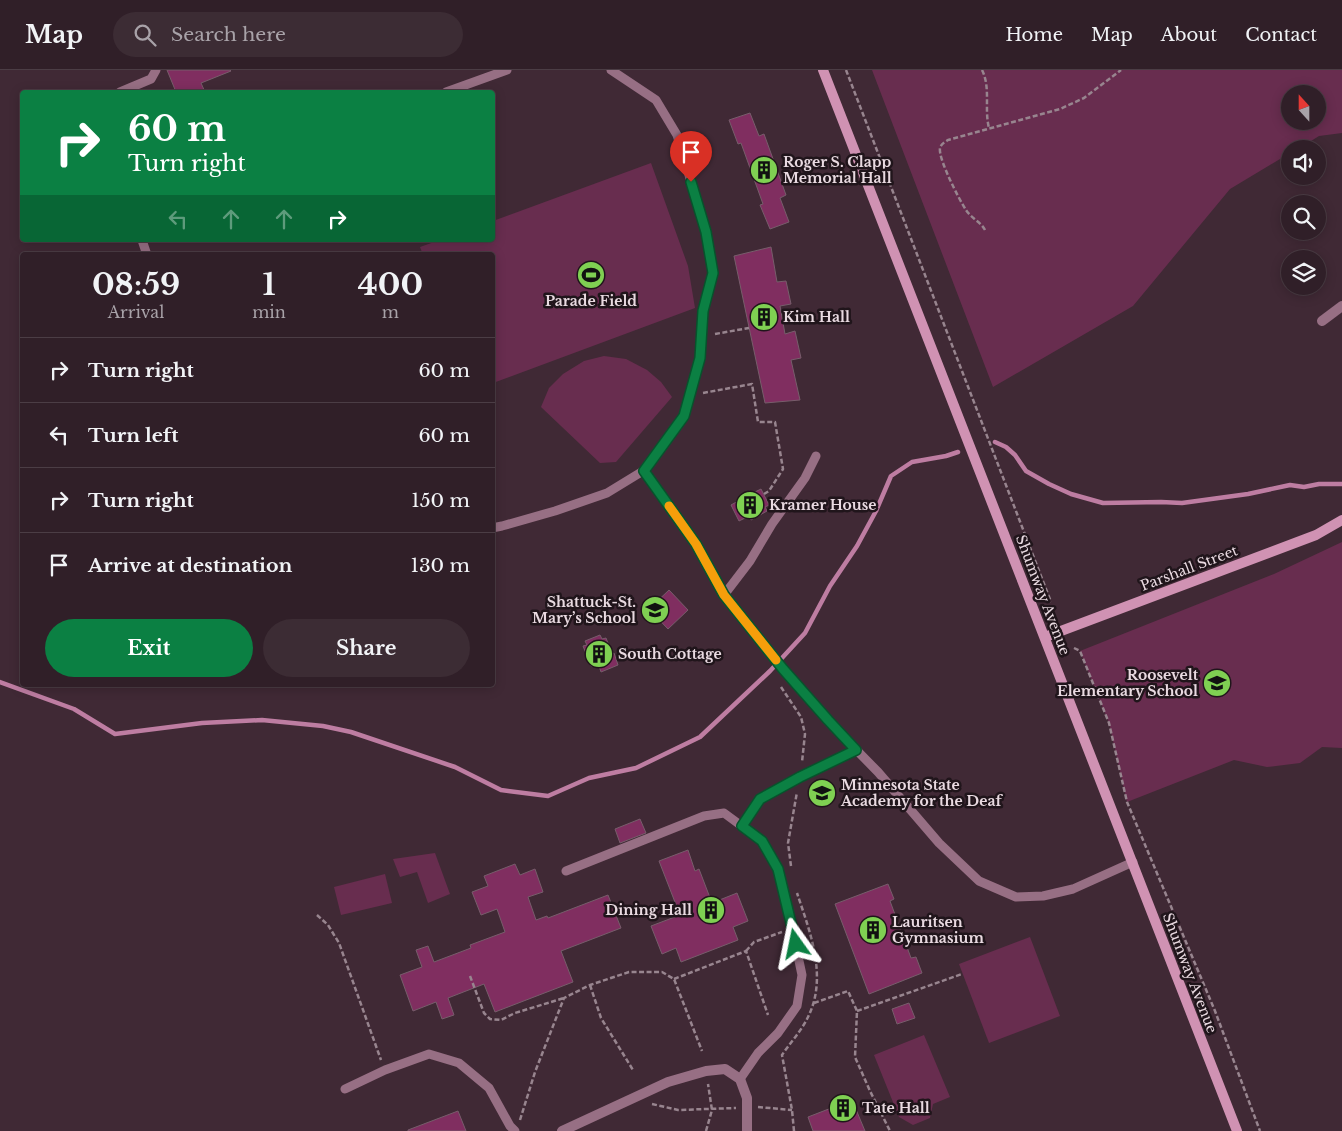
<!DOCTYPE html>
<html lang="en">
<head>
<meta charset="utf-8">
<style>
	:root { --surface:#301f28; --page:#3c2c34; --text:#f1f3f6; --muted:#a8a2a8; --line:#4b3d45; --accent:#0b8043 }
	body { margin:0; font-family:"Libre Baskerville",serif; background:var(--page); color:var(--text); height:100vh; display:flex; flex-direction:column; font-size:19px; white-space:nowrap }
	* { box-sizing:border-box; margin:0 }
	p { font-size:16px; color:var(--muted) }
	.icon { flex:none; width:28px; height:28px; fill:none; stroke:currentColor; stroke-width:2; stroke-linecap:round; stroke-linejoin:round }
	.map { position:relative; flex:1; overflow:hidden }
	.panel { position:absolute; left:20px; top:182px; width:475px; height:435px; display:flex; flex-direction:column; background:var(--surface); border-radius:5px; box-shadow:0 2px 12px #0003,0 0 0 1px var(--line) }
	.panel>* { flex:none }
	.banner { position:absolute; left:20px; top:20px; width:475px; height:152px; border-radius:5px; box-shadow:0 2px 12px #0003,0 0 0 1px var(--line); background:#0b8043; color:#fff; overflow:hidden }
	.needle { width:32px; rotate:339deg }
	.controls { position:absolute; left:1281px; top:15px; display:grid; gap:10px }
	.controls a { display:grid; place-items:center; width:45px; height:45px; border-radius:50%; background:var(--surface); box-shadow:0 2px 12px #0003,0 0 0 1px var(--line); font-size:25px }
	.pin { position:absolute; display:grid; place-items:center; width:42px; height:42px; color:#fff; margin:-51px -21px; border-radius:50% 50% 50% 0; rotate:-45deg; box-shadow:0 0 5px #0007 }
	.pin .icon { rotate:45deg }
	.me { position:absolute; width:55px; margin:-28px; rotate:348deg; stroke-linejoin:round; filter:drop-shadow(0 0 4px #0008) }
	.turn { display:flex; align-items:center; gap:18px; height:105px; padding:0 25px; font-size:22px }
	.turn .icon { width:65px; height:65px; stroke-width:2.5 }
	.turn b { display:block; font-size:35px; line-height:42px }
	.lanes { display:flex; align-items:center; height:48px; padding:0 25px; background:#0003; justify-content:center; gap:25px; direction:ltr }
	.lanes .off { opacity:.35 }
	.eta { display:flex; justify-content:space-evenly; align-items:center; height:85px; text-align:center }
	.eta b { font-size:30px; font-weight:800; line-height:35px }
	.button { display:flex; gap:10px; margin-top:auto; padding:10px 25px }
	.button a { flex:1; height:58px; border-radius:30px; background:var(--accent); color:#fff; font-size:20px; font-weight:800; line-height:58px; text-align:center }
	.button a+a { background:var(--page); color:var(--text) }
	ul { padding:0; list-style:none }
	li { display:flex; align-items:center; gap:15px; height:65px; padding:0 25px; border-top:1px solid var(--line) }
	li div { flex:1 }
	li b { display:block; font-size:19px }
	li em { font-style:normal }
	header { display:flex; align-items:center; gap:30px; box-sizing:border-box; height:70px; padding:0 25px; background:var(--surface); border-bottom:1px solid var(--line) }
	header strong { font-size:24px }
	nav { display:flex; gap:28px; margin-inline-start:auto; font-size:18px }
	.search { width:350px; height:45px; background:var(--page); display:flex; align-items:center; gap:12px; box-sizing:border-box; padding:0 18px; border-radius:28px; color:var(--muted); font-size:19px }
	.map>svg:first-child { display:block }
	.green { fill:#682d4f; fill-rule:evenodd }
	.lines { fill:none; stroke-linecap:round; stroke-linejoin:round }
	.stream { stroke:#be7da2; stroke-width:4.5 }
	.building { fill:#802e60; stroke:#775d6b }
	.path { stroke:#98858f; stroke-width:2.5; stroke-dasharray:5 2.5; stroke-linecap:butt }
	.lane { stroke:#976f84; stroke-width:9 }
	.street { stroke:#976f84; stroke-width:10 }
	.secondary { stroke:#d092b3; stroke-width:10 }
	.route-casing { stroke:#07532c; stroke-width:12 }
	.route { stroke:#0b8043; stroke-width:9 }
	.slow { stroke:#f59e0b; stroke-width:9 }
	.labels { text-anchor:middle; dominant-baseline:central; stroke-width:5; stroke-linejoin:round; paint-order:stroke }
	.poi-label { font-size:14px; font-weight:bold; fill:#e9dae1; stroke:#20151b; text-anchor:start }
	.street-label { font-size:14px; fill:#e9dae1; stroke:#20151b }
</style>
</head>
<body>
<header>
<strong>Map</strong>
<div class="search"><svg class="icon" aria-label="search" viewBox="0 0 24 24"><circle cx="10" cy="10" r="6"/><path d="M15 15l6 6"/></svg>Search here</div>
<nav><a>Home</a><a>Map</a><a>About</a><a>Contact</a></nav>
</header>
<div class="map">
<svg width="1342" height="1061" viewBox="0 0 1342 1061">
	<rect width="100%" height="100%" fill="#402935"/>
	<g class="green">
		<path d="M872,0H1342V63L1319,66L1298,79H1290V83L1230,119L1133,236L993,317ZM1290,24H1318V51H1290Z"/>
		<polygon points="651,93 688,196 695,238 493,313 492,185 423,185 420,177 440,170 492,170 493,151"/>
		<polygon points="604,286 626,289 647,300 661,312 672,327 616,392 600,393 541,337 549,318 563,304 584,291"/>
		<polygon points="1342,472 1342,678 1322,677 1300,693 1267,697 1234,690 1127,732 1109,653 1080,581 1274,504"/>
		<polygon points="435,783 450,824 428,833 417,802 400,807 393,789"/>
		<polygon points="385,804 392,833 341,845 334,817"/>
		<polygon points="1030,867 1060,946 989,973 959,894"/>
		<polygon points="924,965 950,1027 933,1034 930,1048 913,1055 899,1047 874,985"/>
	</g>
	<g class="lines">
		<g class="stream">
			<polyline points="995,372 1006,377 1015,385 1026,401 1049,414 1071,424 1103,433 1161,432 1182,433 1248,424 1290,415 1304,417 1319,414 1342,414"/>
			<polyline points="0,612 74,639 115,664 202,653 262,650 323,656 351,662 455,697 501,720 548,726 589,708 636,698 700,667 770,601 805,563 830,516 857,476 876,441 891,406 912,392 946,386 958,382"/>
		</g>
	</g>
	<g class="building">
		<polygon points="167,0 230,0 231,1 201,13 205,22 176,22"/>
		<polygon points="750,43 759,66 764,64 786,125 780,128 789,152 770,159 760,135 763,134 741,73 738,74 729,50"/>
		<polygon points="771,177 777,212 786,211 791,234 780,236 785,264 795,261 801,288 791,290 800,330 765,333 734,186"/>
		<polygon points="761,419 769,435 765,437 767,441 751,450 749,446 739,451 731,435 740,430 738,428 750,421 751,424"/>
		<polygon points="669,520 688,540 668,559 649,539"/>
		<polygon points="600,565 602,569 606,568 612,584 614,583 618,595 601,602 599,596 595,597 594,595 591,596 583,576 587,575 585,571"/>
		<polygon points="640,749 646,763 620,773 615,759"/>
		<polygon points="688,780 695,801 699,799 712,833 737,823 748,851 733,857 738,870 681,892 676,878 662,884 651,856 680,845 659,791"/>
		<polygon points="515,794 520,805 535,799 543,822 528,827 536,850 547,846 548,848 608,825 621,858 561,881 573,912 495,942 484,914 448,928 454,945 442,949 436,932 413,941 400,905 422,897 416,880 428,876 434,892 471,878 470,875 505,862 497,839 481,845 472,822 488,816 484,806"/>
		<polygon points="888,814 894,829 890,831 911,888 916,887 922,903 869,924 835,834"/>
		<polygon points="909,933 915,948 897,954 892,939"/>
		<polygon points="852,1030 865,1061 813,1061 808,1047"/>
		<polygon points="458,1041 466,1061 408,1061 408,1060"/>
	</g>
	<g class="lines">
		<g class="path">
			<polyline points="846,0 1051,532"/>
			<path d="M982,0C991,18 984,39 989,58"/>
			<path d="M985,160C981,152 972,149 966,140C960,131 938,89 940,78C941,74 945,72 948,70L1060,39L1084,28L1121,0"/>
			<polyline points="715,264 749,258"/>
			<polyline points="703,323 752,314 758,352 775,352 783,399 769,421 764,424"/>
			<polyline points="1074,578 1080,581 1109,653 1127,732 1215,941 1260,1061"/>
			<polyline points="781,617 801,647 805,664 802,692"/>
			<polyline points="791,796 788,773 797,722"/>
			<polyline points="317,845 328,855 339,873 381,990"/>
			<polyline points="746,881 754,872 782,862"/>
			<polyline points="470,906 484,943 490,949 501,950 515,943 564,928"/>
			<polyline points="674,909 746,881 768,945"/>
			<polyline points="590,915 601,948 633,1000"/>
			<polyline points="814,933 848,921 857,941 855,987 870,1021 890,1061"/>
			<polyline points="857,941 962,904"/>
			<polyline points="652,1034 678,1040 736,1038"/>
			<polyline points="758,1037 792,1040"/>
			<polyline points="520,1050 535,1002 564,928 590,915 629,902 662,902 674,909 702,981"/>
			<polyline points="706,1061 712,1040 708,1014"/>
			<path d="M794,1061L792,1040L782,985C790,973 802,960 808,947C828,907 810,862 797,823"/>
		</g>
		<g class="lane">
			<polyline points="120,22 151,9 156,0"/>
			<polyline points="446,22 507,0"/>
			<polyline points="142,170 147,185"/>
			<polyline points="643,401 696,473 724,525 783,599 828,651 878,702 939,773 979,811 1016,827 1043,826 1073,819 1133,792"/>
			<polyline points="492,458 502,456 555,441 607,423 643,401 684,345 700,288 703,241 713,203 706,162 677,65 656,30 611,0"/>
			<polyline points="724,525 750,491 772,454 805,408 816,386"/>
			<polyline points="742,756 760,729 800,707 856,680"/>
			<polyline points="566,801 704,746 724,743 762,771 778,799 792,858 802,905 797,936 778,963 758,983 740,1009"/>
			<polyline points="345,1019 385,1000 429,984 459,993 489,1018 510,1056 515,1061"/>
		</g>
		<g class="street">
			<polyline points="1322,251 1342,236"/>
			<polyline points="562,1061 668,1012 706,1001 725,999 740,1009 747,1028 747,1061"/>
		</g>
		<g class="secondary">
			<polyline points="823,0 1237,1061"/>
			<polyline points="1045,567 1316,465 1342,450"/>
		</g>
	</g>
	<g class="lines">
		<defs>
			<polyline id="route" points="691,112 706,162 713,203 703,241 700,288 684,346 644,401 696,474 724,525 783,599 828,650 856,680 800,707 760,729 742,756 762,771 778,799 796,874"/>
		</defs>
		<use href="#route" class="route-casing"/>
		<use href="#route" class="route"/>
		<polyline class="slow" points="669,436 696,474 724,525 776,590"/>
	</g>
	<defs>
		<symbol id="building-disc" viewBox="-11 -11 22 22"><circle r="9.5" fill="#7fd052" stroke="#20151b"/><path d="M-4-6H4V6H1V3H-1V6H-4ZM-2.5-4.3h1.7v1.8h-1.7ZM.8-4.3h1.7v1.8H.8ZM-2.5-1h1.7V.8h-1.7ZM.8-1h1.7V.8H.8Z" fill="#111"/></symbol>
		<symbol id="stadium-disc" viewBox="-11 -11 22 22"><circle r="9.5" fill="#7fd052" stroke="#20151b"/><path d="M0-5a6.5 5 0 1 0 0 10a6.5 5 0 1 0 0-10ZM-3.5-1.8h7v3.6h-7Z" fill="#111"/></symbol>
		<symbol id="school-disc" viewBox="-11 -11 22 22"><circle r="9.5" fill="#7fd052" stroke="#20151b"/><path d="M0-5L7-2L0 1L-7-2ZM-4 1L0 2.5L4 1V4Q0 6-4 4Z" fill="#111"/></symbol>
	</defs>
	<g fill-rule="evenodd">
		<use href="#building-disc" x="748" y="84" width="32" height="32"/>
		<use href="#stadium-disc" x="575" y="189" width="32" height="32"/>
		<use href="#building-disc" x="748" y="231" width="32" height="32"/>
		<use href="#building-disc" x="734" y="419" width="32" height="32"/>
		<use href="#school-disc" x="639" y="524" width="32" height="32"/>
		<use href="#building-disc" x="583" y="568" width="32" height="32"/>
		<use href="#school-disc" x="1201" y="597" width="32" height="32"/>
		<use href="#school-disc" x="806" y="707" width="32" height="32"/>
		<use href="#building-disc" x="695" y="824" width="32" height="32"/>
		<use href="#building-disc" x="857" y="844" width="32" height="32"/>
		<use href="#building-disc" x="827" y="1022" width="32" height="32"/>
	</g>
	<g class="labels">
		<g class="poi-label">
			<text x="783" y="92">Roger S. Clapp<tspan x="783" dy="16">Memorial Hall</tspan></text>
			<text x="591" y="231" text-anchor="middle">Parade Field</text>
			<text x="783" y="247">Kim Hall</text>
			<text x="769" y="435">Kramer House</text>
			<text x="636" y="532" text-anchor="end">Shattuck-St.<tspan x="636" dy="16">Mary’s School</tspan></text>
			<text x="618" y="584">South Cottage</text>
			<text x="1198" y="605" text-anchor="end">Roosevelt<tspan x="1198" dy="16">Elementary School</tspan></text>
			<text x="841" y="715">Minnesota State<tspan x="841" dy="16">Academy for the Deaf</tspan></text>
			<text x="692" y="840" text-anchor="end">Dining Hall</text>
			<text x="892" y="852">Lauritsen<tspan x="892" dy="16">Gymnasium</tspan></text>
			<text x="862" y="1038">Tate Hall</text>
		</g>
		<g class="street-label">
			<text transform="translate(1189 498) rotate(-21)">Parshall Street</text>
			<text transform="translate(1043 525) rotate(69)">Shumway Avenue</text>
			<text transform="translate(1190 903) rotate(69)">Shumway Avenue</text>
		</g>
	</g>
</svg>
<div class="controls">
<a><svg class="needle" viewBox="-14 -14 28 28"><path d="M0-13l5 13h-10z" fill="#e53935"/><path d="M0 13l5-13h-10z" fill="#a8a2a8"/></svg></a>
<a><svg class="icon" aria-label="sound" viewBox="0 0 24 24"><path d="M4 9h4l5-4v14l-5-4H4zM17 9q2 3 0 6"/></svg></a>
<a><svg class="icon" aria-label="search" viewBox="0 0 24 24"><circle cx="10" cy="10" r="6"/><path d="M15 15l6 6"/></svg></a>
<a><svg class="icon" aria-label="layers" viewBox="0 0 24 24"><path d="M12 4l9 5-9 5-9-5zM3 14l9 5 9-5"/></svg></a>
</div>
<div class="pin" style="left:691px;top:112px;background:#d93025"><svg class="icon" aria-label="arrive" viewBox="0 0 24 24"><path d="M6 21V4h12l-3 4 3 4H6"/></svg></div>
<svg class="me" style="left:796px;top:874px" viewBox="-20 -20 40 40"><path d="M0-17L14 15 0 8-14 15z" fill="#0b8043" stroke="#fff" stroke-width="4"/></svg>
<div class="banner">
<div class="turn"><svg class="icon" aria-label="right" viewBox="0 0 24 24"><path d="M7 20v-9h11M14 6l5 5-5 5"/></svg><div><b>60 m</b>Turn right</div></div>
<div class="lanes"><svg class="icon off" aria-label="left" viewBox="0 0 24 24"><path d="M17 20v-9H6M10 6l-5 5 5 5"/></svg><svg class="icon off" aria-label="ahead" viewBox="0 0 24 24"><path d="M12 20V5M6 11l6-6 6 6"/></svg><svg class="icon off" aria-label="ahead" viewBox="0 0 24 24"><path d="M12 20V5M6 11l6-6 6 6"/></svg><svg class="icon" aria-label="right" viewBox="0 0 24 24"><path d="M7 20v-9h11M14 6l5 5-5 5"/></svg></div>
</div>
<section class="panel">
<div class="eta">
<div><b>08:59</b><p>Arrival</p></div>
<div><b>1</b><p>min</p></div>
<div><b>400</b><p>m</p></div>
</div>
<ul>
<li><svg class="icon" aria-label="right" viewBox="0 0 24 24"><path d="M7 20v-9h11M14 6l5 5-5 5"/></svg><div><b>Turn right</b></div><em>60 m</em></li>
<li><svg class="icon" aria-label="left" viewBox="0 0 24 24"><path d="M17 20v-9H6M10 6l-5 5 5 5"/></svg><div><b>Turn left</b></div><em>60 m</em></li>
<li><svg class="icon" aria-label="right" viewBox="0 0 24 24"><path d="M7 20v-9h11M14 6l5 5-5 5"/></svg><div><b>Turn right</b></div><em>150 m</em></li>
<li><svg class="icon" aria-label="arrive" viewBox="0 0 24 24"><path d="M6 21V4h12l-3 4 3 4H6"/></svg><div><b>Arrive at destination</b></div><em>130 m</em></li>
</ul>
<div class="button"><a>Exit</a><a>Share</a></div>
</section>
</div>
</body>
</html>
